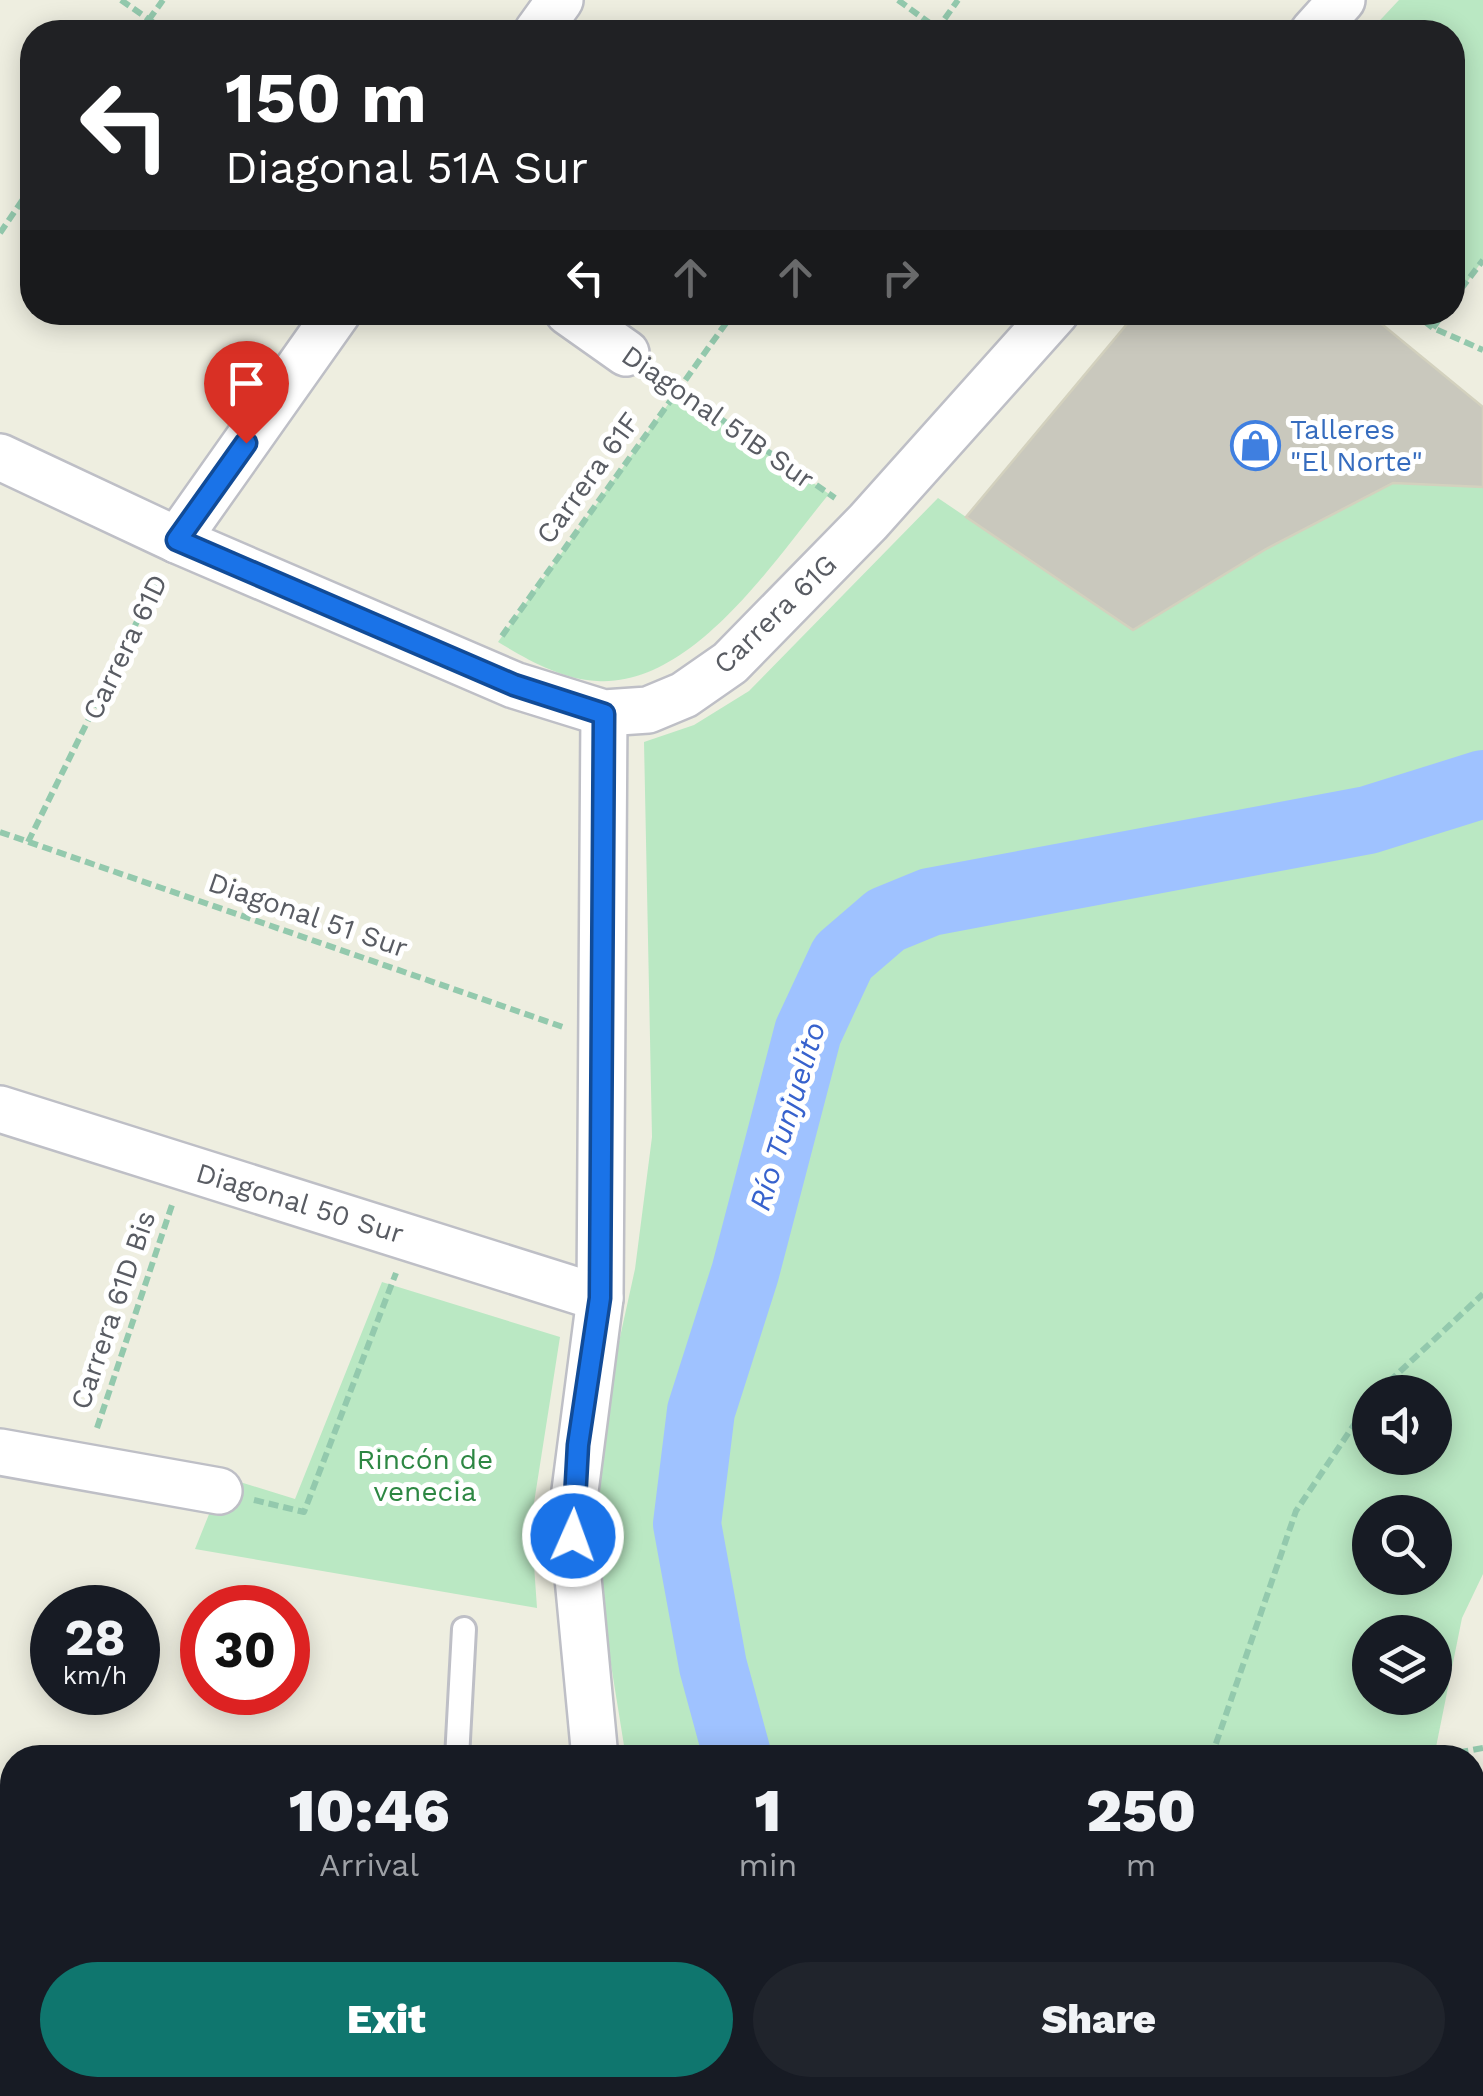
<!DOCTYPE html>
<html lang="en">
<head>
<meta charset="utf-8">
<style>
	:root { --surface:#171b24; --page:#20242c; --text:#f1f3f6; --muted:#9ea1a6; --accent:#0f766e }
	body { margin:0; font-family:"Work Sans",sans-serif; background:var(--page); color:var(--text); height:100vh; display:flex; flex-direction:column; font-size:38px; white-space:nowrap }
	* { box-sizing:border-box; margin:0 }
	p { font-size:32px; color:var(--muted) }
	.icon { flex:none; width:55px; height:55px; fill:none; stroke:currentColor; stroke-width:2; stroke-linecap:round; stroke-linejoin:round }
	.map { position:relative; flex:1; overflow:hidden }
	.panel { position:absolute; left:0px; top:1745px; width:1485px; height:352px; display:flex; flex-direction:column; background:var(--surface); border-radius:40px 40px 0 0; box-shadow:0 5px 25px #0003 }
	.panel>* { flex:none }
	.banner { position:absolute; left:20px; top:20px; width:1445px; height:305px; border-radius:40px; box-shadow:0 5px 25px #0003; background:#202124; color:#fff; overflow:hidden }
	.fabs { position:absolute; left:1352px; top:1375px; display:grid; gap:20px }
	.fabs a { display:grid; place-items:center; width:100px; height:100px; border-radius:50%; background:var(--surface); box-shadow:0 5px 25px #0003; font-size:50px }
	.speed { position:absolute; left:30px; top:1585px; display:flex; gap:20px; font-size:50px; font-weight:700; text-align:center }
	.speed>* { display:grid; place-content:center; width:130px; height:130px; border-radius:50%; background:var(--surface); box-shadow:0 5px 25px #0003; line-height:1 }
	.speed small { font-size:25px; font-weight:400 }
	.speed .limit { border:15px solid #d22; background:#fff; color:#111 }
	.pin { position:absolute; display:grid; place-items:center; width:85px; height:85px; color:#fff; margin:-102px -42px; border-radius:50% 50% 50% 0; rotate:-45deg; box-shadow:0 0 10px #0007 }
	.pin .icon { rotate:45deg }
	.me { position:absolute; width:110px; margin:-55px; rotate:2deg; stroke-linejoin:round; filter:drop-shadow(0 0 8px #0008) }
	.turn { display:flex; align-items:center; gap:35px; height:210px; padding:0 40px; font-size:45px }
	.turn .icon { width:130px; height:130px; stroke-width:2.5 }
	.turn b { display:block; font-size:70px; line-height:85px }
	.lanes { display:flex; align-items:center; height:95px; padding:0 40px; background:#0003; justify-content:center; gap:50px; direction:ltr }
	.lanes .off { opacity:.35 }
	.eta { display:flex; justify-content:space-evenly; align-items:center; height:170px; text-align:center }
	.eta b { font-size:60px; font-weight:800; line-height:70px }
	.action { display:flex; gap:20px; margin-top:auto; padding:20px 40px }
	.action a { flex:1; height:115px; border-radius:60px; background:var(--accent); color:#fff; font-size:40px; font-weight:800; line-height:115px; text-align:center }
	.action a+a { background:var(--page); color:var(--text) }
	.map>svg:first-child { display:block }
	.green { fill:#bae8c3; fill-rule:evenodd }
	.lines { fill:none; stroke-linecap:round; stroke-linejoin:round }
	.river { stroke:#9fc2ff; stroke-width:68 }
	.building { fill:#c9c8bd; stroke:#d3d1be; stroke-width:2.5 }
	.service-casing { stroke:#bebfc6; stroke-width:28 }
	.minor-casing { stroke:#bebfc6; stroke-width:50 }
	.path { stroke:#93c9ad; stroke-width:6; stroke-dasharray:10 5; stroke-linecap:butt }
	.service { stroke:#fff; stroke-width:22 }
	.minor { stroke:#fff; stroke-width:45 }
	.route-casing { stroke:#114b97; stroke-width:25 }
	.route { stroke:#1a73e8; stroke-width:18 }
	.labels { text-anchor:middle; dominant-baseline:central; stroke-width:10; stroke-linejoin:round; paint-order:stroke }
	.street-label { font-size:28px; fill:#595c63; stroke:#fff }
	.shop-label { font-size:28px; fill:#366cbe; stroke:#fff; text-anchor:start }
	.park-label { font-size:28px; fill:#2d8743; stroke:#fff }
	.water-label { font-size:30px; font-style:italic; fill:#3762cd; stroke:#fff }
</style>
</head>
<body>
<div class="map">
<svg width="1483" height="2096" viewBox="0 0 1483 2096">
	<rect width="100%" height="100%" fill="#eeeee0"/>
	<g class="green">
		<polygon points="1399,0 1483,0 1483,260 1453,301 1452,32 1369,32"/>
		<path d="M679,389L829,494C775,559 693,687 597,681C561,679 528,660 498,642Z"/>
		<path d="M1393,483L1483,487V1574L1462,1618L1434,1757L626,1758L595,1565L593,1490L604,1410L635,1269L652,1137L644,742L694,725L749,691L938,498L1133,630L1266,549ZM1370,1392H1435V1458H1370ZM1370,1512H1435V1578H1370ZM1370,1632H1435V1698H1370Z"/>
		<polygon points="382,1282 560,1337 531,1522 537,1608 195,1549 224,1477 295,1499"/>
		<polygon points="1473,1895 1483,1932 1483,2096 505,2096 515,2085 1472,2085"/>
	</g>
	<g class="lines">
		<g class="river">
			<polyline points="738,1758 713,1666 687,1524 701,1411 745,1273 808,1032 843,957 886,920 930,902 1368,820 1483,784"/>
			<polyline points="663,2096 671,2085"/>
		</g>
	</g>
	<polygon class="building" points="1137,312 1367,312 1483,407 1483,487 1393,483 1266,549 1133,630 966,517"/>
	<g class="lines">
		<defs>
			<g id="service">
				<polyline points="457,1758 464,1629"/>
				<polyline points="133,2096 135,2085"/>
			</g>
			<g id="minor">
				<polyline points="537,32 560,0"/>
				<polyline points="1313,32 1342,0"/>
				<polyline points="568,312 626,353"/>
				<polyline points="0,457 177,540 514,685 604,713 648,710 684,695 730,663 868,522 1056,312"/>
				<polyline points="177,540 338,312"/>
				<polyline points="0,1109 600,1298"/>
				<polyline points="0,1452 219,1491"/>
				<polyline points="595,1758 572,1514 600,1298 604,713"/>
				<polyline points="0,1858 12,1860"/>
				<polyline points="453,2096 463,2085"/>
			</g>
		</defs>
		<use href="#service" class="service-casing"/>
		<use href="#minor" class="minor-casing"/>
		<g class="path">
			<polyline points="121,0 167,32"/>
			<polyline points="898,0 942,32"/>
			<polyline points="936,31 958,0"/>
			<polyline points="140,32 163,0"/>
			<polyline points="0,233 32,186"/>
			<polyline points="1452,301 1483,260"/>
			<polyline points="1413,312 1433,328 1483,350"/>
			<polyline points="1433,328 1444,312"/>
			<polyline points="656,374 835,498"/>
			<polyline points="502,636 734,312"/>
			<polyline points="0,832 563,1027"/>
			<polyline points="28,842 159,577"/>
			<polyline points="1378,1392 1483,1294"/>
			<polyline points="97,1428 173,1202"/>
			<polyline points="254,1500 304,1512 396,1273"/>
			<polyline points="1211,1758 1296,1511 1370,1401"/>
			<polyline points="1429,1758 1483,1748"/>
			<polyline points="966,2096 991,2085"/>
		</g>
		<use href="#service" class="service"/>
		<use href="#minor" class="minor"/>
	</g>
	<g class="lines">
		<defs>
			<polyline id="route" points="246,443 177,540 514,685 604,714 600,1298 578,1445 573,1536"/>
		</defs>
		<use href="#route" class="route-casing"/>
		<use href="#route" class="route"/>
	</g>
	<defs>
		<symbol id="shop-ring" viewBox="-11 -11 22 22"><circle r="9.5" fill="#fff" stroke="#3f7fe0" stroke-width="1.5"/><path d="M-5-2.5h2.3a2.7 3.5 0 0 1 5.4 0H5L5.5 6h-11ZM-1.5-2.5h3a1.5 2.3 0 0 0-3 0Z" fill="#3f7fe0"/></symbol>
	</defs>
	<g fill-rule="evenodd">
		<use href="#shop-ring" x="1228" y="418" width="55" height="55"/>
	</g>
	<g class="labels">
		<g class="street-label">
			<text transform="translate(718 417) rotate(35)">Diagonal 51B Sur</text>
			<text transform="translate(588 478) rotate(-54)">Carrera 61F</text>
			<text transform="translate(775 614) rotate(-44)">Carrera 61G</text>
			<text transform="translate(125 647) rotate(-64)">Carrera 61D</text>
			<text transform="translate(308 915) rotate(19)">Diagonal 51 Sur</text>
			<text transform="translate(300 1203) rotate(17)">Diagonal 50 Sur</text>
			<text transform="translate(113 1310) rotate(-71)">Carrera 61D Bis</text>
		</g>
		<g class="shop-label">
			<text x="1290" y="429">Talleres<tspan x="1290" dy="32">"El Norte"</tspan></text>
		</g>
		<g class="park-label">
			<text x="425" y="1459">Rincón de<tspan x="425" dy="32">venecia</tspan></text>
		</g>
		<g class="water-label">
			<text transform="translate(787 1116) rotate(-73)">Río Tunjuelito</text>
		</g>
	</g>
</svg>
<div class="fabs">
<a><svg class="icon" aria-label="sound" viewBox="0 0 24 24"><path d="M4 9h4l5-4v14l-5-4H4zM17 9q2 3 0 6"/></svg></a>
<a><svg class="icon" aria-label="search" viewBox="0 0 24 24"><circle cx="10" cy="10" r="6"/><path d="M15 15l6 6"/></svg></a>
<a><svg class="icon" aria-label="layers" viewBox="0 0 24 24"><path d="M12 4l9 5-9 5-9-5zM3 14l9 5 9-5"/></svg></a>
</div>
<div class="speed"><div>28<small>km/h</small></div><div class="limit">30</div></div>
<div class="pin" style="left:246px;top:443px;background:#d93025"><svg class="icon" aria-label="arrive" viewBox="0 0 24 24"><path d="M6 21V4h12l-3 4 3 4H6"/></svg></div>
<svg class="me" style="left:573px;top:1536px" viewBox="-20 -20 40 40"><circle r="17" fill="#1a73e8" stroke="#fff" stroke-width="3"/><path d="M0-11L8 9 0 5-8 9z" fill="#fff"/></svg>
<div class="banner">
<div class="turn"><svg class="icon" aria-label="left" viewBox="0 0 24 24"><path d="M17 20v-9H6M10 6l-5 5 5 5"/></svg><div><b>150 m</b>Diagonal 51A Sur</div></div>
<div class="lanes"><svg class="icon" aria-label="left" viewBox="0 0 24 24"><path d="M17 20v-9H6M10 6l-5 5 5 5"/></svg><svg class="icon off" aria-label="ahead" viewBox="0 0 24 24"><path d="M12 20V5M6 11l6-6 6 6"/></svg><svg class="icon off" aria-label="ahead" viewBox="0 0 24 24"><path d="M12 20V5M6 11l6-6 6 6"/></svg><svg class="icon off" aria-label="right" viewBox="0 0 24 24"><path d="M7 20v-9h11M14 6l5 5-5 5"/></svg></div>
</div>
<section class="panel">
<div class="eta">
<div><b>10:46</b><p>Arrival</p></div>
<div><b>1</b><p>min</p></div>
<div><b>250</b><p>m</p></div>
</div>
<div class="action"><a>Exit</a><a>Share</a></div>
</section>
</div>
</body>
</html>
